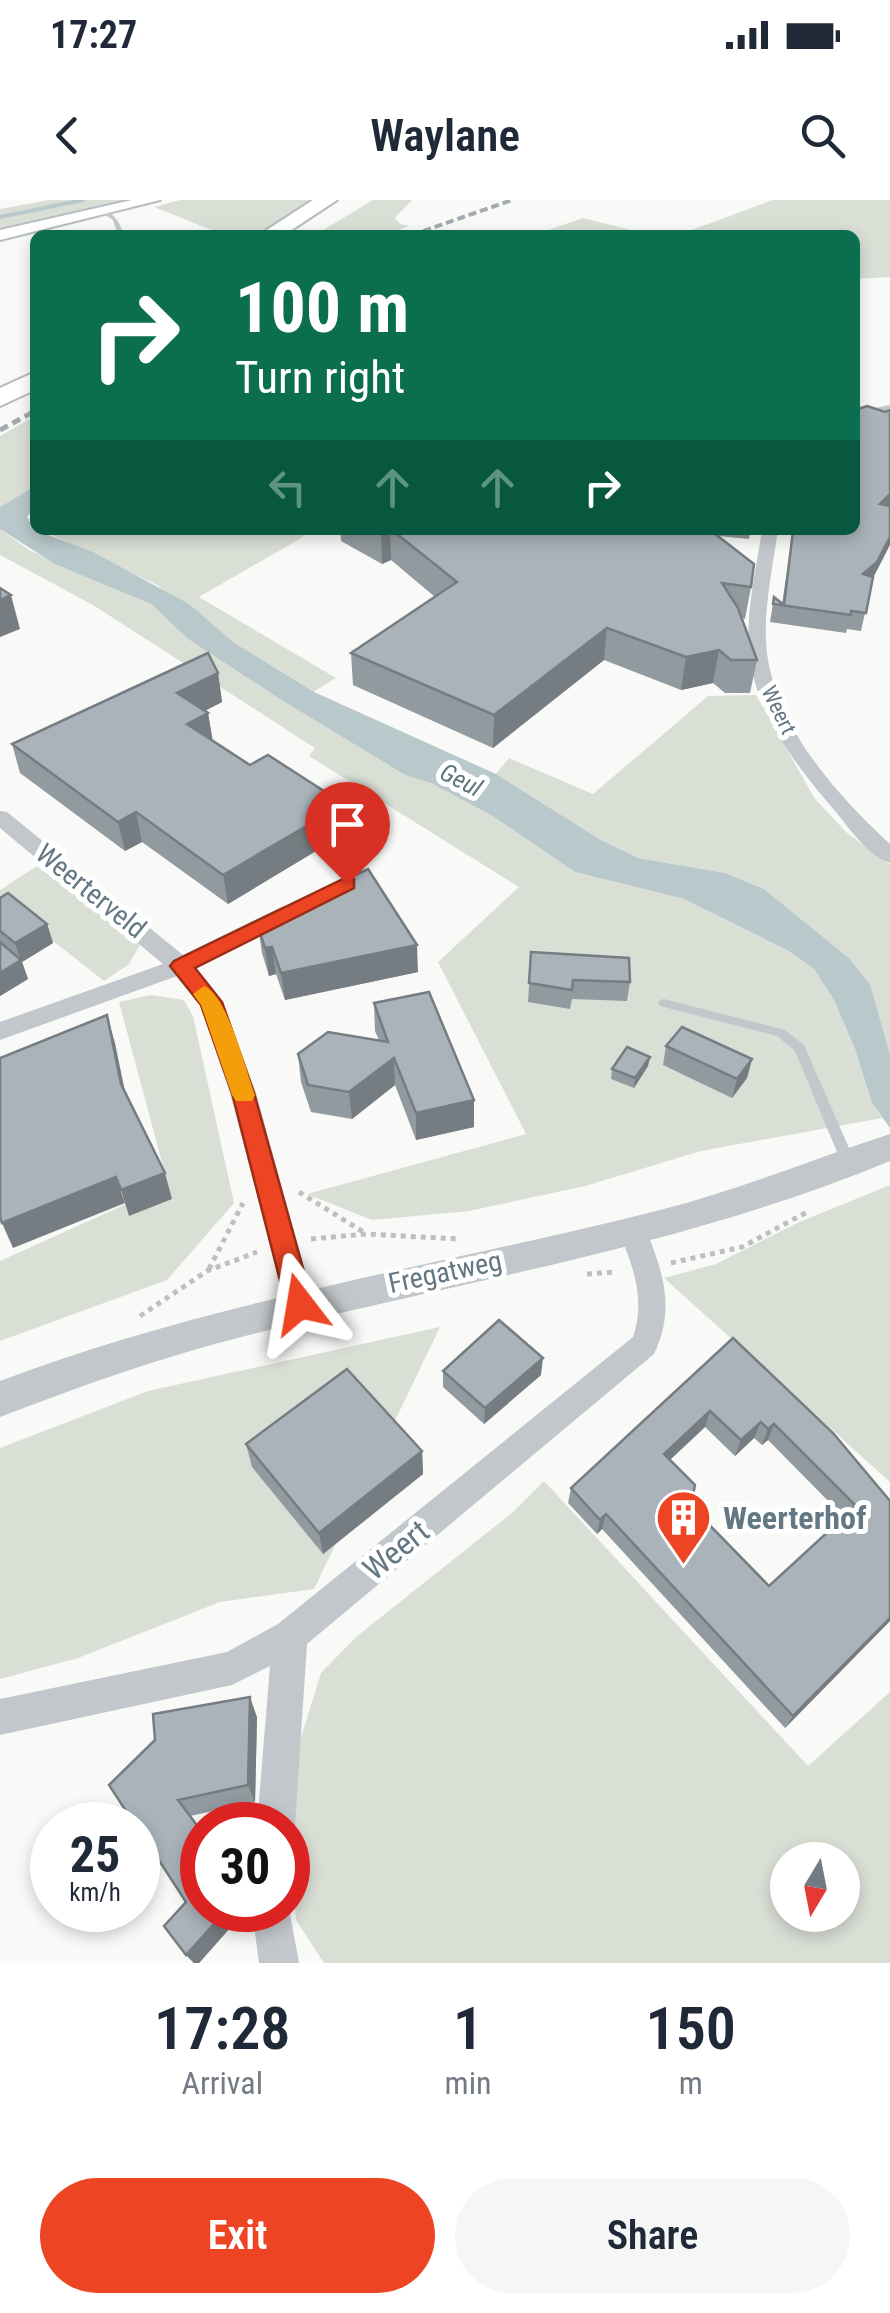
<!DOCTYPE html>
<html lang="en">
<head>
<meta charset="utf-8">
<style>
	:root { --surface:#fff; --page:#f6f6f7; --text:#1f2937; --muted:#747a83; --accent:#ed4523 }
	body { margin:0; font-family:"Roboto Condensed",sans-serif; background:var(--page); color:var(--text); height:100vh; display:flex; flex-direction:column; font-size:38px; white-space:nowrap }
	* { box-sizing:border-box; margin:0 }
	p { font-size:32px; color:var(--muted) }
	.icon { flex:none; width:55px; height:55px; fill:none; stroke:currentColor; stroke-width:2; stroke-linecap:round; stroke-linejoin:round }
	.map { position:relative; height:1763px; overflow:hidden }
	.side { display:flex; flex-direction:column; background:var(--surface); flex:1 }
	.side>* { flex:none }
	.guide { position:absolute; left:30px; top:30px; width:830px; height:305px; border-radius:15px; box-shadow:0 5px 15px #0003; background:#0b6e4f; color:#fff; overflow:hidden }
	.needle { width:65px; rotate:190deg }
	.tools { position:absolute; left:770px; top:1642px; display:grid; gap:20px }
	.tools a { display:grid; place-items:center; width:90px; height:90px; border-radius:50%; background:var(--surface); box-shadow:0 5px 15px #0003; font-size:50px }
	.speed { position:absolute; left:30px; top:1602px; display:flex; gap:20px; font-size:50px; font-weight:700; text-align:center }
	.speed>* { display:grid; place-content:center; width:130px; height:130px; border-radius:50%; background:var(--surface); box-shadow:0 5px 15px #0003; line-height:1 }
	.speed small { font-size:25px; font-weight:400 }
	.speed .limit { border:15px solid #d22; background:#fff; color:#111 }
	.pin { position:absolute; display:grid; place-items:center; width:85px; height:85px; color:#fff; margin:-102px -42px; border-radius:50% 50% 50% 0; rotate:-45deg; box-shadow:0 0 10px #0007 }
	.pin .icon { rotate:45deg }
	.me { position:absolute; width:110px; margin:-55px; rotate:346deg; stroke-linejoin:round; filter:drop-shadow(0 0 8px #0008) }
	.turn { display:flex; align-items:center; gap:35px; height:210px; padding:0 40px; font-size:45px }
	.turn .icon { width:130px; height:130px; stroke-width:2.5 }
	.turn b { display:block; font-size:70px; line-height:85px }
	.lanes { display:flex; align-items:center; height:95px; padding:0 40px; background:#0003; justify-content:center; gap:50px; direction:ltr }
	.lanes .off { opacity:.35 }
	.eta { display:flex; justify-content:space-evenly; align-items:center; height:170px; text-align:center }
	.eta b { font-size:60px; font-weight:600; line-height:70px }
	.button { display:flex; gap:20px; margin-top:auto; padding:20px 40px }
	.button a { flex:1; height:115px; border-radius:60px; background:var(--accent); color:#fff; font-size:40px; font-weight:600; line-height:115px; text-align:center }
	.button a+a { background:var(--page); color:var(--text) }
	.status { display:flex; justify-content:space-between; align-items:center; height:70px; padding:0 50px; background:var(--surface); direction:ltr }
	.status svg { height:28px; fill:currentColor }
	header { display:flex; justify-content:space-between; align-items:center; height:130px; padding:0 40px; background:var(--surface); font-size:45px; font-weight:600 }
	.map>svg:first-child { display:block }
	.green { fill:#dadfd6; fill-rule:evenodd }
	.water { fill:#b9c8cb }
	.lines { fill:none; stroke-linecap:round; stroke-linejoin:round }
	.stream { stroke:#b9c8cb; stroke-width:4 }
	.secondary-casing { stroke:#b7bdc2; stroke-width:4 }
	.motorway-casing { stroke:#b5babe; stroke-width:4 }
	.path { stroke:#bcc0c3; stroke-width:5; stroke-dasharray:5 5; stroke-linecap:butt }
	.service { fill:#c2c7cb; fill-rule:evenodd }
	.minor { fill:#c2c7cb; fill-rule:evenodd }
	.tertiary { fill:#c2c7cb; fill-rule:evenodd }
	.secondary { fill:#fff; fill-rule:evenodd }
	.motorway { fill:#fff; fill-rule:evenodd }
	.rail-far1 { stroke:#a3abb1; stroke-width:4; stroke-dasharray:8 4; stroke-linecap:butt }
	.rail { stroke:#a3abb1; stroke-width:5; stroke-dasharray:9 5; stroke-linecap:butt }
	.wall { fill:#919a9f; fill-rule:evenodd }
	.shaded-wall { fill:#767d82 }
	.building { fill:#a9b3b9; stroke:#767d82; stroke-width:2.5; fill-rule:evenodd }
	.route { fill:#ed4523; stroke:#9a2d17; stroke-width:2.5 }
	.slow { fill:#f59e0b }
	.labels { text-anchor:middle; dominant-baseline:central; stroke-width:10; stroke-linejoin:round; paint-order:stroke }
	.far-street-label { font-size:22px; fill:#637784; stroke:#fff }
	.far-water-label { font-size:25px; font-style:italic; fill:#5e777d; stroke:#fff }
	.street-label { font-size:28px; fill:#637784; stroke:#fff }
	.near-poi-label { font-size:32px; font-weight:bold; fill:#637784; stroke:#fff; text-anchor:start }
	.near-street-label { font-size:32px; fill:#637784; stroke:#fff }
</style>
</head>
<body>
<div class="status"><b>17:27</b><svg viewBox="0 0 49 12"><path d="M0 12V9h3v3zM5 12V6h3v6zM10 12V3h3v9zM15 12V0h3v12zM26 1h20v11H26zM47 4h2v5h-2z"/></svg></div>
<header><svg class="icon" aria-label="back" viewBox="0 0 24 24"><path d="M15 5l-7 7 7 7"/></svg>Waylane<svg class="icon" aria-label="search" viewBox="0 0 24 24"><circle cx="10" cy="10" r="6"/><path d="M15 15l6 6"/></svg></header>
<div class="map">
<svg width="890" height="1763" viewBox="0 0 890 1763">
	<rect width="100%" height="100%" fill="#f9f9f7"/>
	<g class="green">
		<polygon points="49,0 130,0 0,29 0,9"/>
		<polygon points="181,0 321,0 258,35 224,35 154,7"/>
		<polygon points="373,0 412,0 395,18 400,24 409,26 387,35 315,35"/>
		<polygon points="773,0 890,0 890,77 855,79 855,35 678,35"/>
		<polygon points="583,18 651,35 534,35"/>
		<polygon points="35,216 35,286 0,307 0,236"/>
		<polygon points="0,329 29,350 151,404 188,439 283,501 405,575 433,584 494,617 575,672 684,699 789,751 814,769 834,800 855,849 872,903 882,918 701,951 585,986 469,1011 372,1020 307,994 526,934 438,762 519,687 309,556 315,548 93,405 0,355"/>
		<polygon points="42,330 305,330 303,337 199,397 336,478 313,492 233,442 157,385"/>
		<polygon points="756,495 815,599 846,632 890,665 890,854 870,784 849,758 764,689 725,673 638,658 601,640 496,574 509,558 593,594 708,496"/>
		<polygon points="37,666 140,745 129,764 104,781 0,699 0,690"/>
		<polygon points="151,795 184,800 193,816 234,1003 167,1080 0,1141 0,1061 168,985 119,802"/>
		<polygon points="890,985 890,1282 664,1078 716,1064 797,1023"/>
		<polygon points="440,1127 314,1389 220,1402 78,1458 0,1479 0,1248 148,1191"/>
		<path d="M544,1281L808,1566L890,1492V1763H324L296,1720L290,1623L298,1547L321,1473L356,1437L513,1312ZM788,1660H842V1715H788Z"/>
	</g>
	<polygon class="water" points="35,286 35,307 27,317 35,330 93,352 189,404 233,442 314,492 496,574 601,640 638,658 725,673 764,689 849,758 870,784 890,854 890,928 872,903 855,849 834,800 814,769 789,751 684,699 575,672 494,617 433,584 405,575 283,501 188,439 151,404 55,364 0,329 0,307"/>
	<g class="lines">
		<polyline class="stream" points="0,17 83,0"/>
		<defs>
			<polygon id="secondary" points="132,0 160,0 0,40 0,30"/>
			<g id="motorway">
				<polygon points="313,0 337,0 284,35 259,35"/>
				<polygon points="35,172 35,190 0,206 0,188"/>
			</g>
		</defs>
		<use href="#secondary" class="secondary-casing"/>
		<use href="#motorway" class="motorway-casing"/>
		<g class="path">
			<polyline points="299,992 365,1033"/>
			<polyline points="311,1039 366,1034 459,1039"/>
			<polyline points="671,1063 742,1047 809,1011"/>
			<polyline points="209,1069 243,1003"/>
			<polyline points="587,1074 616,1072"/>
			<polyline points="140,1116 207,1071 257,1052"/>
		</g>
		<g class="service">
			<path d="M100,10C115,12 119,22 124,35H118L113,20L100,12Z"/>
			<polygon points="664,799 785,830 804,845 856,964 854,968 844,968 842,964 795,851 777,836 660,806 658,803 660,800"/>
		</g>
		<g class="minor">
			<polygon points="890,205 890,213 855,220 855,212"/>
			<path d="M762,330H778C772,372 761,419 768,460C781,533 838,596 890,644V663C869,657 849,628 835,611C798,568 758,517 750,459C744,418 756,371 762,330Z"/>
			<polygon points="0,611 7,612 183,755 281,707 289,705 300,712 297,717 196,768 223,802 256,893 314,1104 310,1113 300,1116 290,1113 286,1104 230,893 200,805 177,776 0,840 0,822 163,764 0,628"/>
			<path d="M633,1021L643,1024L647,1032C664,1075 675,1110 654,1154L307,1444L295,1625L289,1638L288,1625H257L270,1466L232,1485L0,1535V1499L227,1452L278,1424L633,1137C646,1100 633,1066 619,1032L623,1024Z"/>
			<polygon points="288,1703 299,1763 259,1763 252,1710 288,1710"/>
		</g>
		<path class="tertiary" d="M890,934V961C682,1047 462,1081 245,1136C161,1157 81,1186 0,1217V1181C214,1100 439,1066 660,1010C739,990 813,959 890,934Z"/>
		<use href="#secondary" class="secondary"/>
		<use href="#motorway" class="motorway"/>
		<polyline class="rail-far1" points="412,35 512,0"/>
		<polyline class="rail" points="0,230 35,211"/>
	</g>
	<g class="wall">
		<polygon points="340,330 751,330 749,339 718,336 751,387 745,419 742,418 757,460 750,493 725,493 713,483 681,490 604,460 493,548 353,485 351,453 435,397 391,360 382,364 341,341"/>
		<polygon points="804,330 855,330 873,378 861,431 847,429 846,433 770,422 774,397 782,404 793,331 804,332"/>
		<polygon points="218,473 222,502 205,511 208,513 212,540 346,633 228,704 142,642 125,651 20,573 12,544"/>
		<polygon points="0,698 47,724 53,743 22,762 28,779 0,796"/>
		<polygon points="263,718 418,772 285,800 276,774 269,776 262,753 258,726 264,725"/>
		<polygon points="531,752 630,782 627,801 572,799 570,809 528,802"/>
		<polygon points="374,803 474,900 474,927 416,940 395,885 352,919 311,912 301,882 298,854 379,840 375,831"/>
		<polygon points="666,846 752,859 747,878 732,898 663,865"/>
		<polygon points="648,866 634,888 611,879 612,869"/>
		<path d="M733,1138L833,1233L890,1421L785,1528L602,1329L597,1334L568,1303L571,1288ZM705,1227L735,1256L754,1238L762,1245L768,1240L844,1317L769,1386L691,1306L670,1260Z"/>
		<polygon points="443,1171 541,1175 484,1224 443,1187"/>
		<polygon points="246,1244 422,1251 423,1274 323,1354 252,1267"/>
		<polygon points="257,1517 255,1602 190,1616 202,1710 230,1728 199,1763 194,1763 186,1755 186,1702 109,1585"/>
	</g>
	<g class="shaded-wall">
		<polygon points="890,294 890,307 880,304"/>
		<polygon points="386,330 390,330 391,360 382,364 381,332"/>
		<polygon points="890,337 890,345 872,380 863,374"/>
		<polygon points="11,395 20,429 0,437 0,400"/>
		<polygon points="607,428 604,460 493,548 494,515"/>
		<polygon points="719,450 713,483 681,490 686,457"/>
		<polygon points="218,473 222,502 182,522 177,493"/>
		<polygon points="208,513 213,542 187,524"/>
		<polygon points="344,604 346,633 228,704 223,675"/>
		<polygon points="136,612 142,642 125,651 118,622"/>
		<polygon points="47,724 53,743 22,762 28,779 0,796 0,773 21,761 15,743"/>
		<polygon points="417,745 418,772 285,800 281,773"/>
		<polygon points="272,747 276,774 269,776 265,748"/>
		<polygon points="107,815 115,843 129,911 121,884"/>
		<polygon points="650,857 648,866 634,888 635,878"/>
		<polygon points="394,858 395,885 352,919 349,892"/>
		<polygon points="752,859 747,878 732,898 737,879"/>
		<polygon points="474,900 474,927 416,940 416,913"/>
		<polygon points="165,973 172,999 129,1016 121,990"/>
		<polygon points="116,977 125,1003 13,1048 2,1023"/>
		<polygon points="543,1158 541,1175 484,1224 485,1208"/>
		<polygon points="710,1211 705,1227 660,1269 664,1254"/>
		<polygon points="761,1222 754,1238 735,1256 741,1240"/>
		<polygon points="774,1224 768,1240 762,1245 768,1229"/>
		<polygon points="422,1251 423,1274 323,1354 319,1333"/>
		<polygon points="606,1314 602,1329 597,1334 600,1320"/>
		<polygon points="890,1418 890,1421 785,1528 793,1516"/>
		<polygon points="250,1497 257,1517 255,1602 248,1585"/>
		<polygon points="221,1716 230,1728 199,1763 194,1763 186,1755"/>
	</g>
	<g class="building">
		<polygon points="867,206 885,212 890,210 890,294 880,304 890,306 890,337 877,362 863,374 873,377 866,413 851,411 851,415 773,404 774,397 784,405 793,331 806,332 806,330 855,330 855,210"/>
		<polygon points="392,330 710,330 754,364 751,387 722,383 738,408 757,460 731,460 719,450 686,457 607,428 494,515 351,453 457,382"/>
		<polygon points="0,388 11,395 0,400"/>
		<polygon points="208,453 218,473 177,493 208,513 187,524 250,565 268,555 344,604 223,675 136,612 118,622 12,544"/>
		<polygon points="368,669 417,745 281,773 272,747 265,748 258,726 265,724 263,718"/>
		<polygon points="8,693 47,724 15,743 0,731 0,698"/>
		<polygon points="0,742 21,760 0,773"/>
		<polygon points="531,752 629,758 630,782 573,780 572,790 529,783"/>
		<polygon points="429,792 474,900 416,913 394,858 349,892 308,885 298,854 328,832 388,842 374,803"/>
		<polygon points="107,815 121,884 165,973 121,990 116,977 2,1023 0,1017 0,858"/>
		<polygon points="682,827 752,859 737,879 666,846"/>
		<polygon points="627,847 650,857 635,878 612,869"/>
		<polygon points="499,1120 543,1158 485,1208 443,1171"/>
		<path d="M733,1138L833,1233L890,1301V1418L793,1516L606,1314L600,1320L571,1288ZM710,1211L741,1240L761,1222L768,1229L774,1224L856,1306L769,1386L691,1306L695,1285L664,1254Z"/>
		<polygon points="347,1169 422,1251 319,1333 246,1244"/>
		<polygon points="250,1497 248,1585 178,1600 202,1632 202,1688 201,1689 202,1691 202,1710 217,1710 221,1716 186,1755 164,1726 186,1702 138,1628 138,1625 135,1625 109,1585 155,1540 153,1514"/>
	</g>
	<polygon class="route" points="347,677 354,679 354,688 195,768 222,802 254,893 313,1104 309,1112 300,1115 290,1112 286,1104 232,893 201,805 170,766 174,761"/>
	<path class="slow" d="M204,786C227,794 246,871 255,895L252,901H236L232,895L201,805L193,794Z"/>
	<defs>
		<symbol id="building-pin" viewBox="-11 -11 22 30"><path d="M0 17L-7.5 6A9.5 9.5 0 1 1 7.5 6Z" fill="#ed4523" stroke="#fff"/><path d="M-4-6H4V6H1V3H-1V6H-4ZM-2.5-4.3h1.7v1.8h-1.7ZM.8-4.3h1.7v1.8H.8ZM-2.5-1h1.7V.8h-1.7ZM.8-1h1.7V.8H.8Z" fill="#fff"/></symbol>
	</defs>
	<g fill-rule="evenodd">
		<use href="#building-pin" x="652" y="1286" width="63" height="86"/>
	</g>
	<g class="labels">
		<g class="far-street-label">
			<text transform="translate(779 510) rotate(64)">Weert</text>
		</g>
		<g class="far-water-label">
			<text transform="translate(461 580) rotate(27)">Geul</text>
		</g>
		<g class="street-label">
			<text transform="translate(91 691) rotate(39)">Weerterveld</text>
			<text transform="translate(445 1072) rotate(-12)">Fregatweg</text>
		</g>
		<g class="near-poi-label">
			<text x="723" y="1318">Weerterhof</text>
		</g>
		<g class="near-street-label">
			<text transform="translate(396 1350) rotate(-39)">Weert</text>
		</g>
	</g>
</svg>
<div class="tools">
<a><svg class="needle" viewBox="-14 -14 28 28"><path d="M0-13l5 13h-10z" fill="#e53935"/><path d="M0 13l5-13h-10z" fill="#747a83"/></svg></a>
</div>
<div class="speed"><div>25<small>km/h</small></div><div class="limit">30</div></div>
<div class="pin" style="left:347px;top:684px;background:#d93025"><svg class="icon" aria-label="arrive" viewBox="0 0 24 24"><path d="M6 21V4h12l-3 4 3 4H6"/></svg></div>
<svg class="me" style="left:300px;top:1104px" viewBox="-20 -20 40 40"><path d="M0-17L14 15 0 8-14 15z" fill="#ed4523" stroke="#fff" stroke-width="4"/></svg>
<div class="guide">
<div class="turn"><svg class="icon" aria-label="right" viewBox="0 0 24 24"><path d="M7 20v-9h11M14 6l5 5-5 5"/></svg><div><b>100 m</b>Turn right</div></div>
<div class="lanes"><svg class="icon off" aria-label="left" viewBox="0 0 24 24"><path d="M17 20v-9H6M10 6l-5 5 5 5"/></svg><svg class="icon off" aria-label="ahead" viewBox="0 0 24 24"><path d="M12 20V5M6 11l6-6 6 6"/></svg><svg class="icon off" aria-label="ahead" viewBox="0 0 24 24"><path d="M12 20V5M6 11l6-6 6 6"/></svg><svg class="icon" aria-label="right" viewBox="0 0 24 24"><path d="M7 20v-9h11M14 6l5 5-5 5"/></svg></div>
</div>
</div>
<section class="side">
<div class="eta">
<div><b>17:28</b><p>Arrival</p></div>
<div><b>1</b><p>min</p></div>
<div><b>150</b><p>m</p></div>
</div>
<div class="button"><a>Exit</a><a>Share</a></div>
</section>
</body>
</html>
